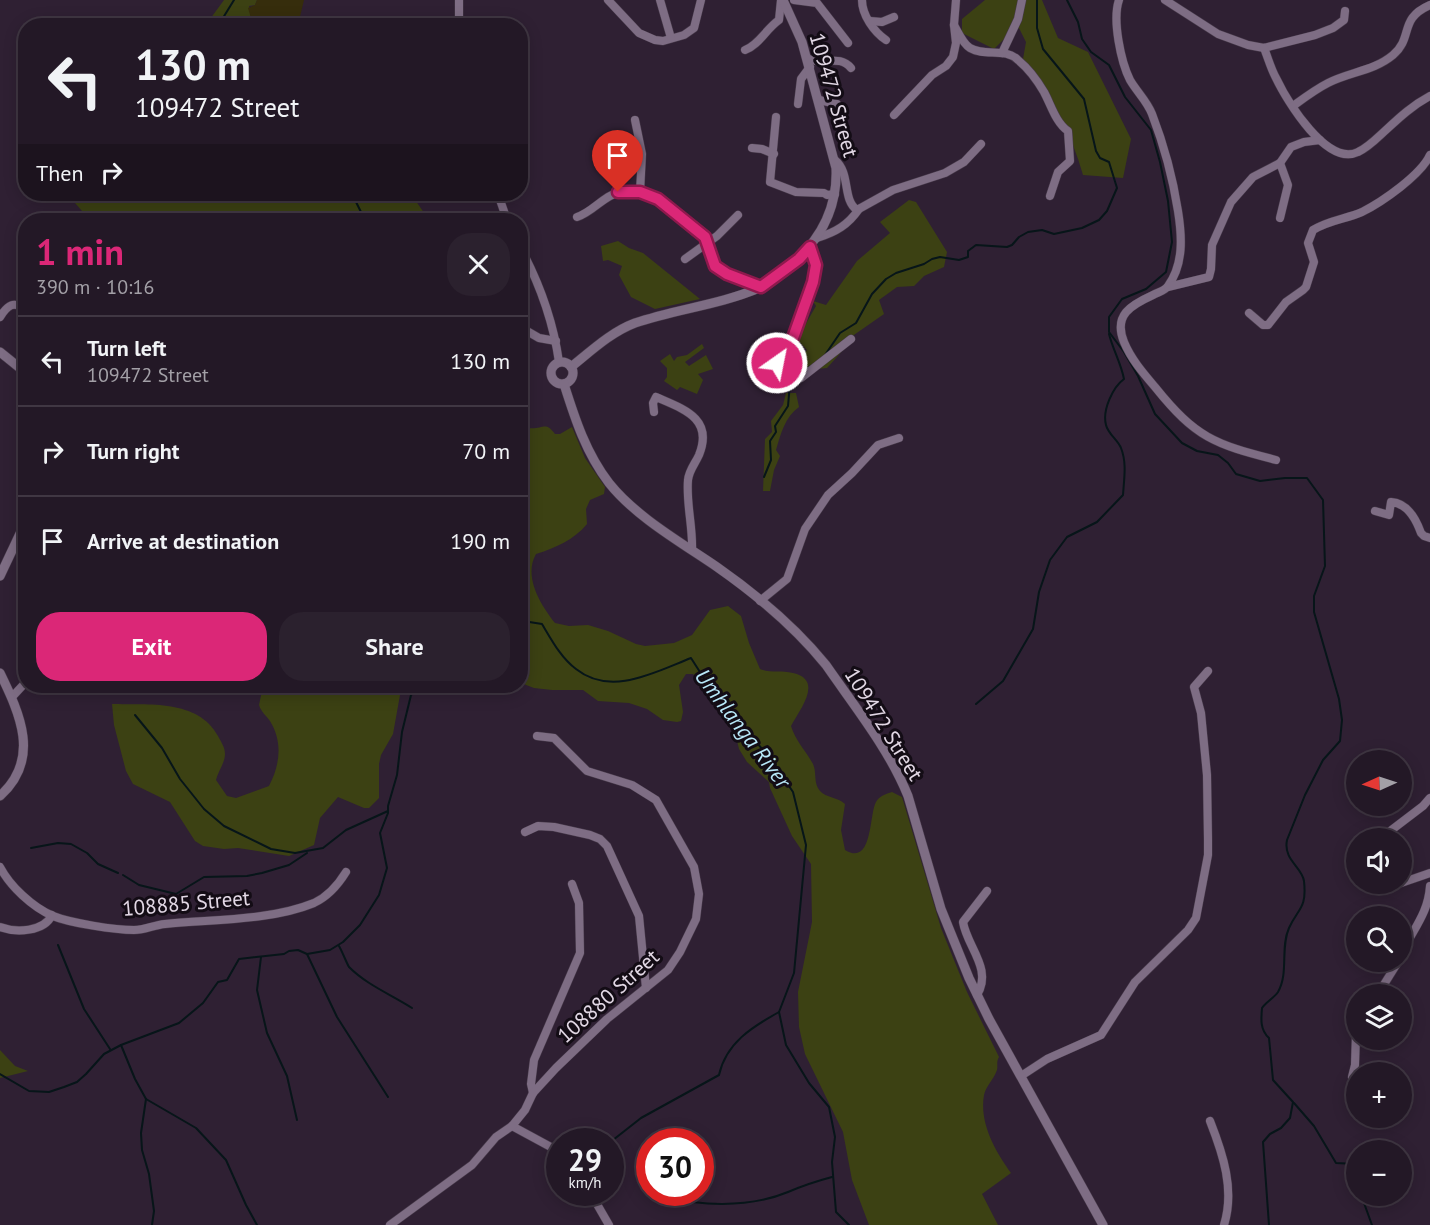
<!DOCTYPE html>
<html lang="en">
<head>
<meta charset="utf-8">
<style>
	:root { --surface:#231826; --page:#2b212e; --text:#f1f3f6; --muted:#a3a0a7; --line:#403743; --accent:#db2777 }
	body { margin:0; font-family:"PT Sans",sans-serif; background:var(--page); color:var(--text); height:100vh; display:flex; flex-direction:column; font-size:22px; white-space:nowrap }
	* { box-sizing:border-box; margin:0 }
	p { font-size:20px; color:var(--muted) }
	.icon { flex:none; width:33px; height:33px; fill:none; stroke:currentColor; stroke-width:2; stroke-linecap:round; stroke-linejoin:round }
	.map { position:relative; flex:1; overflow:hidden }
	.sheet { position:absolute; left:18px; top:213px; width:510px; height:480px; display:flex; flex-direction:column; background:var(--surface); border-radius:24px; box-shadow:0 3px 15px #0003,0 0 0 2px var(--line) }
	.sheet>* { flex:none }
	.top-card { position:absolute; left:18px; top:18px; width:510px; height:183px; border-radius:24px; box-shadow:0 3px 15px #0003,0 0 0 2px var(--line); background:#231826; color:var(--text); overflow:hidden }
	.needle { width:39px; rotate:267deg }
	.fabs { position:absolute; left:1346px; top:750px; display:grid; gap:12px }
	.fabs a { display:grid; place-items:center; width:66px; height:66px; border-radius:50%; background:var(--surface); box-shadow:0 3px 15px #0003,0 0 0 2px var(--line); font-size:30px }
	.speed { position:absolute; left:546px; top:1128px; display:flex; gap:12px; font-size:30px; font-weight:700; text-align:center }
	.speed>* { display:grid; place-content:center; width:78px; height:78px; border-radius:50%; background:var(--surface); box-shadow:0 3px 15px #0003,0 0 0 2px var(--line); line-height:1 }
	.speed small { font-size:15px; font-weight:400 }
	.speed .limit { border:9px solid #d22; background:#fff; color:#111 }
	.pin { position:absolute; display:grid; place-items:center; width:51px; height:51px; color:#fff; margin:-62px -26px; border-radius:50% 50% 50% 0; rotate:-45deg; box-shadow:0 0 6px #0007 }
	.pin .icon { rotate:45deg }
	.me { position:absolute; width:66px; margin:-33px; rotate:33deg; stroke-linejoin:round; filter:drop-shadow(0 0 4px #0008) }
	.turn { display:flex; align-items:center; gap:21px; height:126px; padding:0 18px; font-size:27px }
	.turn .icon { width:78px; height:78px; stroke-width:2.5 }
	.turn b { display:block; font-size:42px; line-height:51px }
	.then { display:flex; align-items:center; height:57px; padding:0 18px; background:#0003; gap:12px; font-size:22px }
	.round { display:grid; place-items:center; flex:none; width:63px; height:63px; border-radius:24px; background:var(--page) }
	.overview { display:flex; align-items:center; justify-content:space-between; height:102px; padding:0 18px }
	h1 { font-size:36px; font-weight:600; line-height:45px; color:var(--accent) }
	.action { display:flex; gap:12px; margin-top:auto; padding:12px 18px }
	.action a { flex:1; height:69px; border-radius:24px; background:var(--accent); color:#fff; font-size:24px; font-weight:600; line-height:69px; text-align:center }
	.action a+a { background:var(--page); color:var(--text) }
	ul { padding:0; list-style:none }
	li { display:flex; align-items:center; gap:18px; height:90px; padding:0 18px; border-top:2px solid var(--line) }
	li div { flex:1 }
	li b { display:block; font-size:22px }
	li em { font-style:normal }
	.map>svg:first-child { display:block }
	.green { fill:#3c4113 }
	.sand { fill:#362d0c }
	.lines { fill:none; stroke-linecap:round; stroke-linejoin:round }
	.stream { stroke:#071519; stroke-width:2 }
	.minor-casing { stroke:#483b4b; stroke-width:9 }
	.tertiary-casing { stroke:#483b4b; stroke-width:10 }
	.minor { stroke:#7e6d84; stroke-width:8 }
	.tertiary { stroke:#7e6d84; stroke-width:9 }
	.route-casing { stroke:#8e194d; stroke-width:15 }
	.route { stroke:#db2777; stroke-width:10 }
	.labels { text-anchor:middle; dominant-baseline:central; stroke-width:6; stroke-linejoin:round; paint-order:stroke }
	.street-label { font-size:21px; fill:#e2d8e5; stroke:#130c15 }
	.water-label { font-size:22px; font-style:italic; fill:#b8e8f8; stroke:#130c15 }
</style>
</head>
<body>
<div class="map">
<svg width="1430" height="1225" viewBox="0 0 1430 1225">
	<rect width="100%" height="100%" fill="#2f2033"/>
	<g class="green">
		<polygon points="224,0 257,0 255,5 249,6 251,18 260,18 271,25 205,26"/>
		<path d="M985,0H1042L1058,38L1088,52L1131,139L1123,178L1083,175C1071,133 1051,93 1023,59L1026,42L1019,28L1005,38L994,49L962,33V19Z"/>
		<polygon points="67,194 411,194 429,220 90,220"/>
		<polygon points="909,200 916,202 947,252 944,267 924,276 914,286 897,287 879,300 884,314 851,337 846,347 827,368 789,372 807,350 797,339 816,306 813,301 826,305 857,261 890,233 880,222"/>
		<polygon points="618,241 629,248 643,253 700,299 655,309 631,297 619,275 622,266 608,260 603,261 601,246"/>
		<polygon points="702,344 704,348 685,362 689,366 706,355 713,369 698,374 703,380 697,394 680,387 677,390 664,381 667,377 667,368 660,361 670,354 674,361 677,357 687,355"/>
		<path d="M786,393H796L799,407C785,417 781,433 776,450L780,456L774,470L770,491H763L765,439L772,432L771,421L783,405Z"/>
		<path d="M521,417L528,428C543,430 545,420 555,434H560L572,427L585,458L605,487L604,494L590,500L586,509L587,524C574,540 555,548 536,554C523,577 541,605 555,623L569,626L588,625L608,631L636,644L645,646L674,643L692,635L710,610L728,606L741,616L749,643L760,669C771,673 781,670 793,673C824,680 800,709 791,726C795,740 806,751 813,764C817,772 813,783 820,791C826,798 838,797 845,804L841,830L845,850C873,867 869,814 876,802C879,796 886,794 892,792L902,797L941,928L967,992L999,1057C996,1062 998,1065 997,1070C994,1079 986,1086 984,1095C979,1124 996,1152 1011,1173L982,1194L998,1225H869L852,1180L843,1132L805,1054L799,1027L798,992L812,922L811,864L792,836L770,788L769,782L747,762L739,749L732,720L713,701L693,674H686L679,685L683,712L681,721L677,722L663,720L647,709L629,703L598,701L583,690H552L534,688L521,683Z"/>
		<path d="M263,686H408L400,695L393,734L381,755L379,764V798L369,808H364L338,797L320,818L314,845L289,856L238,848L224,849L203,846L195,841L170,802L133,784L126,771L114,725L112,704C148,705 198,699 218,736C221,742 225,747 225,754C225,763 218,771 216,780L227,796L236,798L269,786C280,765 283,742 270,721C266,715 261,712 259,705Z"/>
		<polygon points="0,1050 15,1066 28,1071 0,1078"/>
	</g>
	<polygon class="sand" points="257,0 304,0 298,25 271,25 260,18 251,18 248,8 255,5"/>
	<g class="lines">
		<g class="stream">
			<path d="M1067,0L1078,22L1082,39L1091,52L1109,65L1125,97L1151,130L1160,162L1168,201L1172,242L1166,272L1146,289L1122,299L1109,317V332L1124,352L1138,376L1155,414L1182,443L1197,451L1218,455L1228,463L1236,474L1260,481L1285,478H1307L1323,500L1325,566L1314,596V612L1339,699L1342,720L1340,741L1323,760L1305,795L1287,840C1283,860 1302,867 1304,881C1307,909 1298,908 1289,928C1280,948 1289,973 1278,992C1274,998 1266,1002 1262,1008C1261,1019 1260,1030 1269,1038L1273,1080L1293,1102L1290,1118L1281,1128L1270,1134L1263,1142L1269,1225"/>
			<polyline points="218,26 234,0"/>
			<polyline points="341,194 355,200 365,220"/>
			<polyline points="825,355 840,333 856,323 872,294 886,279 896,273 924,264 932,259 940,257 959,260 968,257 968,251 976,245 1007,247 1012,245 1019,237 1028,232 1042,230 1054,234 1082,228 1099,220 1107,211 1117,188 1109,162 1100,158 1096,151 1084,99 1043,49 1037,28 1037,0"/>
			<polyline points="795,376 811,366"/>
			<polyline points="764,477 771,460 770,441 776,432 775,426 788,406 790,383"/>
			<path d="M520,619L523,621L542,624C551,639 561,658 576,669C611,697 655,672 691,658L714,694L771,759L793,792L806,845L794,973L779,1012L786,1045L809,1083L829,1107L835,1137L832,1162L836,1212L849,1225"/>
			<path d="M976,704L1003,681L1033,629L1039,592L1050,560L1067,537L1097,522L1123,495C1124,479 1127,463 1121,448C1118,440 1108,434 1106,425C1102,410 1113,387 1124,379C1121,363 1113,350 1109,334"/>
			<polyline points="135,715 162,748 180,779 204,809 224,826 271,849 295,853 323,848 346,830 388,811"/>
			<polyline points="31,848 58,843 71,844 87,853 98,864 118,873"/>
			<polyline points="123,875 139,885 176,894 204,877 247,876 262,873 289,865 307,853"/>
			<polyline points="58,945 84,1009 110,1049"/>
			<path d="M339,946C342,951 347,964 349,967C367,985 390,994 412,1008"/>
			<polyline points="307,954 337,1017 388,1097"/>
			<polyline points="261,957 257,990 267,1033 287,1076 297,1120"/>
			<polyline points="121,1045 135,1079 146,1099 196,1128 226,1160 246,1205 257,1225"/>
			<polyline points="0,1074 29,1091 49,1092 64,1087 77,1082 86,1074 104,1054 121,1045 179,1023 203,1003 218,982 227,980 239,959 284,954 289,951 298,950 307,954 330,950 343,942 360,925 379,895 387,868 380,833 388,813 388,806 397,775 402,732 411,695 424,686"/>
			<polyline points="146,1099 141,1133 142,1150 149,1174 154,1211 152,1225"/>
			<polyline points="1294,1103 1314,1126 1336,1163 1356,1164"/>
			<path d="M613,1140L641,1118L719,1075C726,1043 752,1027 779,1012"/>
			<polyline points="1365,1196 1364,1203 1372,1225"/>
			<path d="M653,1197C698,1204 745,1210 788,1192C802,1186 817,1181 832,1177"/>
		</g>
		<defs>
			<g id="minor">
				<polyline points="608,0 639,33 655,40 663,41 684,35 694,28 701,0"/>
				<polyline points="660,0 671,38"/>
				<polyline points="794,0 817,3 848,43"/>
				<path d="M862,0C862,15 874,32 886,40"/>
				<path d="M1119,0C1112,20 1121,62 1130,80C1137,92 1147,101 1152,114C1164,145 1173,179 1178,211C1182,236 1184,264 1168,286C1165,291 1158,292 1153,295C1131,305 1113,315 1124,342C1131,359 1143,373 1155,387C1196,438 1214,444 1276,460"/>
				<polyline points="1165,0 1218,34 1248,45 1264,48 1315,35 1333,28 1344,20 1345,11"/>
				<polyline points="870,21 882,22 894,17"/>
				<path d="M954,25C958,32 963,44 970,48C985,57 1005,47 1018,60C1029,69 1037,80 1044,92C1051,105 1056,123 1068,131L1070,161L1058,172L1050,196"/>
				<polyline points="459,26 459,0"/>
				<path d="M1264,48C1268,58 1271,69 1276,78C1287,101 1327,167 1358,152C1369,147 1378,137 1387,129C1400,117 1413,105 1430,96"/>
				<path d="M745,50C759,45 766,29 779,20L781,0"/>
				<polyline points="1002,53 1018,19 1022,0"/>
				<path d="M807,58C822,67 839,53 851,68"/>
				<polyline points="819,100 837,104 841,110"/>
				<polyline points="798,104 801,79 810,67"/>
				<path d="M1293,106C1304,98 1316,89 1328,83C1349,72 1374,71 1393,55C1414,37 1398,19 1430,5"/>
				<polyline points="894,115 932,75 946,66 953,57 956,43 954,25 956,0"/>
				<polyline points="776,117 770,182 796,192 824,193 827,195 835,194"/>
				<polyline points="635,120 642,154 640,192"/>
				<polyline points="752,148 762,149 774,154"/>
				<path d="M835,160C851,173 842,200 857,210L893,190L945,173L964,162L981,144"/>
				<polyline points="498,194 507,220"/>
				<path d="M577,217C593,212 604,195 620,192C649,186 669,208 689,224C695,229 702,233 706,240C711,248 708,259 715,266C725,278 747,282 761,287"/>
				<polyline points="1280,218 1288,185 1280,163"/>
				<path d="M817,238C836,232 848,225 859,209"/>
				<path d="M520,247C540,284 553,320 559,362"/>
				<polyline points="810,247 816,265 813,282 789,349 775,365 775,372 787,377 801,378 851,339"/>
				<polyline points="685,259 717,236 738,215"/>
				<polyline points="1168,287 1209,277 1211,269 1212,245 1231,202 1253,177 1280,163 1291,147 1304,142 1320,140"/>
				<path d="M1249,313L1263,325H1268L1286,302L1303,290L1306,287L1314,262L1308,243L1313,230C1329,220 1346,219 1362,212C1382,202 1421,175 1430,155"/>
				<path d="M0,317C7,306 14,299 26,311"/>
				<polyline points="520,327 539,338 556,341"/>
				<path d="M654,412L653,403L656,397C683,409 714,418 699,455C695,464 689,470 688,480C686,503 693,527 692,550"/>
				<path d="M1375,511L1389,515L1391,502C1408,503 1416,519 1421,533L1424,536L1430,538"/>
				<polyline points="760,601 787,579 805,529 828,495 852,473 878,445 899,438"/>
				<polyline points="12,697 26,682"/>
				<polyline points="525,832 538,826 554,827 590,835 600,839 607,846 639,916 646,988"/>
				<polyline points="1381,838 1423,806 1430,798"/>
				<path d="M0,867C10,886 32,907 53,916C70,923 115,930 134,930C145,930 154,925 165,924C212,919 270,921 314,903C329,896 338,885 346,872"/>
				<polyline points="1401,883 1430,873"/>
				<polyline points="1382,884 1398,884"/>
				<path d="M0,927C16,933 44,932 52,915"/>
				<path d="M1401,955C1412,930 1428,915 1430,886"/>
				<polyline points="1378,994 1398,962"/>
				<path d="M977,995C993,969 967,947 963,922L987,891"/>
				<polyline points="1021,1076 1047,1059 1101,1035 1135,982 1188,930 1196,918 1208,855 1208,840 1207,775 1201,713 1194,687 1208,671"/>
				<polyline points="1352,1077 1355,1065 1356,1034"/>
				<polyline points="533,1093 531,1084 534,1060 580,953 579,903 572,884"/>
				<path d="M1210,1121C1223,1154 1235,1190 1224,1225"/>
				<polyline points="512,1126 560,1152"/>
				<polyline points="590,1192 609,1225"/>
				<polyline points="390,1225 472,1165 496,1137 512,1126 525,1110 533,1093 556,1068 607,1019 668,970 680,952 696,919 699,894 694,867 656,800 632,785 587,771 554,738 537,736"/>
			</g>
			<g id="tertiary">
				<polyline points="0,352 26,373"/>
				<circle cx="562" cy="373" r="11"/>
				<path d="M571,367C591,351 611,332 635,323C676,309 719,305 759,288C769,283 777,277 785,270C818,244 838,211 836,168L802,42L783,0"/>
				<path d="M564,384C575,419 586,453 609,483C636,517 682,543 717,567C757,595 796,628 826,665C855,707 889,749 908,796L941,909L969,978L989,1019L1103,1225"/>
				<polyline points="0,576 26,521"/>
				<path d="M0,673C20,714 41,759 0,796"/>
			</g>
		</defs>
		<use href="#minor" class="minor-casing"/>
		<use href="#tertiary" class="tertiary-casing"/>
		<use href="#minor" class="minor"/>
		<use href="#tertiary" class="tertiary"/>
	</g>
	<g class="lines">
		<defs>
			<polyline id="route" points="618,192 640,192 658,199 705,237 715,266 727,274 761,287 799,259 810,247 816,265 813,282 789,349 777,363"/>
		</defs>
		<use href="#route" class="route-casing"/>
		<use href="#route" class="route"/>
	</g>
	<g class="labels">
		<g class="street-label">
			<text transform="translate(834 95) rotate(74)">109472 Street</text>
			<text transform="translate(884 724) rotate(58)">109472 Street</text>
			<text transform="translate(186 903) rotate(-5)">108885 Street</text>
			<text transform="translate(608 996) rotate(-42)">108880 Street</text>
		</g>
		<g class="water-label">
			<text transform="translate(743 728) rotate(53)">Umhlanga River</text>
		</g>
	</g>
</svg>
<div class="fabs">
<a><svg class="needle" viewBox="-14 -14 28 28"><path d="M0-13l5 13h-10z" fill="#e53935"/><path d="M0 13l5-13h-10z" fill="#a3a0a7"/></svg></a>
<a><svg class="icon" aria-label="sound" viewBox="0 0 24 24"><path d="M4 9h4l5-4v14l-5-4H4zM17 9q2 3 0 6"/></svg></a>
<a><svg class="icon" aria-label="search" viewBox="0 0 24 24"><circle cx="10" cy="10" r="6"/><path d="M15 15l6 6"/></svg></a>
<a><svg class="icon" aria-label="layers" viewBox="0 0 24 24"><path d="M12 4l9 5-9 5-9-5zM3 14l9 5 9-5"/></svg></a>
<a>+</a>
<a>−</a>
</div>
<div class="speed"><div>29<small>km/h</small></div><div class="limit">30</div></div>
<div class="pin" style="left:618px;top:192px;background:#d93025"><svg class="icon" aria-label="arrive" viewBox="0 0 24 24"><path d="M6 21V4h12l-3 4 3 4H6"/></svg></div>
<svg class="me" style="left:777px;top:363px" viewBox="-20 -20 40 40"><circle r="17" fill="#db2777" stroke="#fff" stroke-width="3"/><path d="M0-11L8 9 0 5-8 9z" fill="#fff"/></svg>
<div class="top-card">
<div class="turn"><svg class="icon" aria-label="left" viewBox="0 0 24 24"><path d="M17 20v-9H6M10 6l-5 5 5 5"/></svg><div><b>130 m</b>109472 Street</div></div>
<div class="then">Then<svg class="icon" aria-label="right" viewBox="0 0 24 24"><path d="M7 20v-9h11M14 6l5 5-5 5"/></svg></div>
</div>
<section class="sheet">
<div class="overview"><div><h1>1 min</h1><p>390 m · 10:16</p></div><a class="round"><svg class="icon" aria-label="close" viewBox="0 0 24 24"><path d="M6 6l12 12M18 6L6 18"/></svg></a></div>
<ul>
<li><svg class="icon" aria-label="left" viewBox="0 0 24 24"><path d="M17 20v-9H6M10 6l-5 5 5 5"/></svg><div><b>Turn left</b><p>109472 Street</p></div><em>130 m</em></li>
<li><svg class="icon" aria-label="right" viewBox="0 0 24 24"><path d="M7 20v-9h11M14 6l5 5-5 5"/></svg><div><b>Turn right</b></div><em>70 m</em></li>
<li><svg class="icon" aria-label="arrive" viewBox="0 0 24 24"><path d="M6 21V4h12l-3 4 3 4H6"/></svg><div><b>Arrive at destination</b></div><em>190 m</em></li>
</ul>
<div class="action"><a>Exit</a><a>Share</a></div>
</section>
</div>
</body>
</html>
